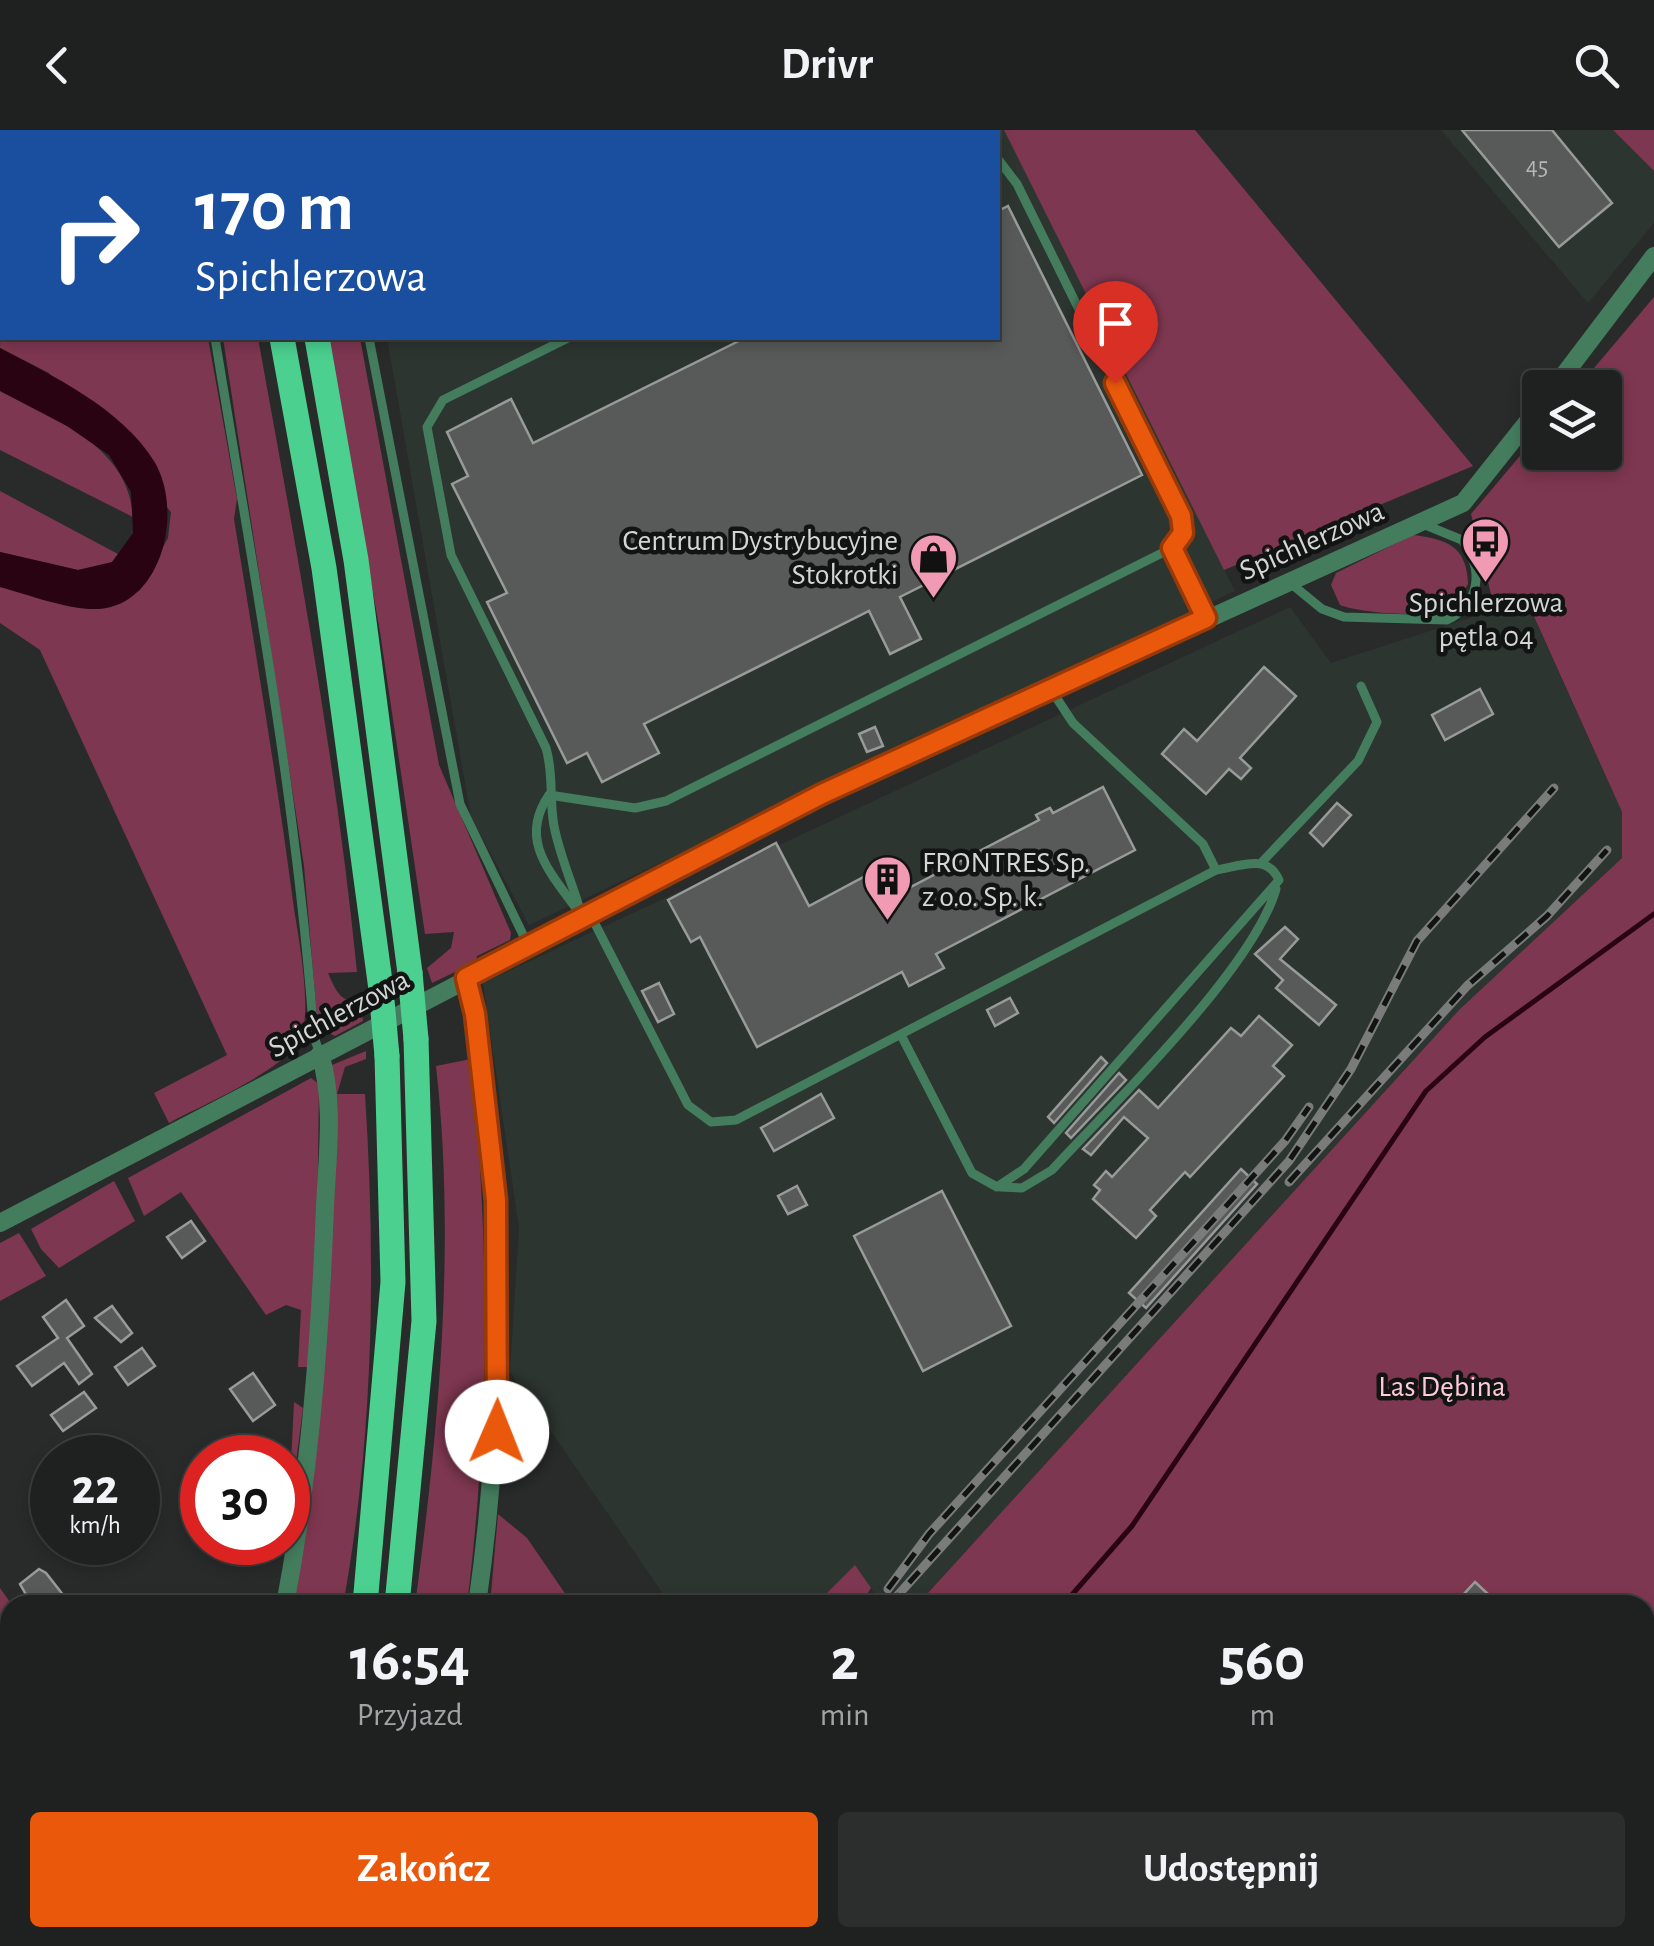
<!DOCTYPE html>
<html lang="pl">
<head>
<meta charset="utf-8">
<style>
	:root { --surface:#1f2020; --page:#2c2d2d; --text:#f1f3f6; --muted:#a1a3a5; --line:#3c3e3e; --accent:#ea580c }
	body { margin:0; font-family:"Alegreya Sans",sans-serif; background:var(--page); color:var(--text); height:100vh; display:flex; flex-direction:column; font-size:38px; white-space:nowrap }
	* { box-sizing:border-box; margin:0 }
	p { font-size:32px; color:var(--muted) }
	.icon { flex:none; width:55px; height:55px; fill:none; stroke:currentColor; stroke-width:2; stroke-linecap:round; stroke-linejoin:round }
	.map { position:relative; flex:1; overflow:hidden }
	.sheet { position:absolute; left:0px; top:1465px; width:1655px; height:352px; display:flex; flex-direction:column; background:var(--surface); border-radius:30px 30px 0 0; box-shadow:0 5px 15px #0003,0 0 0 2px var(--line) }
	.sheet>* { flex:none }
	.banner { position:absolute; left:0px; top:0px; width:1000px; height:210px; box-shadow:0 5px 15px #0003,0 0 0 2px var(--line); background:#1a4fa0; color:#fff; overflow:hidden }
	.fabs { position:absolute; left:1522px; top:240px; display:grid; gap:20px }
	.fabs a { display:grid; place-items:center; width:100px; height:100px; border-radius:10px; background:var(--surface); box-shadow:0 5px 15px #0003,0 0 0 2px var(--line); font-size:50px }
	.speed { position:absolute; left:30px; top:1305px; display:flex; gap:20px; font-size:50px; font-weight:700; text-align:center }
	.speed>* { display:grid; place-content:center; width:130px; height:130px; border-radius:50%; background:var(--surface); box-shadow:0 5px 15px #0003,0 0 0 2px var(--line); line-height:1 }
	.speed small { font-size:25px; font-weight:400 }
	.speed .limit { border:15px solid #d22; background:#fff; color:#111 }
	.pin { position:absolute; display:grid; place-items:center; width:85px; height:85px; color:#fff; margin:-102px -42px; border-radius:50% 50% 50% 0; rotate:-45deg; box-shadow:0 0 10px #0007 }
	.pin .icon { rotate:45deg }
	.me { position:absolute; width:110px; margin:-55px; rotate:1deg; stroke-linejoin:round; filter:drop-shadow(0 0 8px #0008) }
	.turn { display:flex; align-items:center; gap:35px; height:210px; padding:0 30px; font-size:45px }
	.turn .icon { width:130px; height:130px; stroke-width:2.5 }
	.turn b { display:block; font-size:70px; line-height:85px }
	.eta { display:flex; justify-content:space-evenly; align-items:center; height:170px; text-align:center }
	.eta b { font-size:60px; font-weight:700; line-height:70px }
	.primary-button { display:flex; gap:20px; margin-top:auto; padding:20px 30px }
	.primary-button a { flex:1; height:115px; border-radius:10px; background:var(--accent); color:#fff; font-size:40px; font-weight:700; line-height:115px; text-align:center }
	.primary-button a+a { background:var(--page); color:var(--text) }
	header { display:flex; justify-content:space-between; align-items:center; height:130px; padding:0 30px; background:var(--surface); font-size:45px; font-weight:700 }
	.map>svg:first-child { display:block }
	.built { fill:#2d3530 }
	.green { fill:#7e3750 }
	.water { fill:#2a0313 }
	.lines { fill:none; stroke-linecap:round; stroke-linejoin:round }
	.stream { stroke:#2a0313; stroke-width:5 }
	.building { fill:#575a58; stroke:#989b99; stroke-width:2.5 }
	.lane { stroke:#447d5e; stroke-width:9 }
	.street { stroke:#447d5e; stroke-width:18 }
	.primary { stroke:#4bd08f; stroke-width:25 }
	.rail-casing { stroke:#7a7c7b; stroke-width:9 }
	.rail { stroke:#121413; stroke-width:5; stroke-dasharray:15; stroke-linecap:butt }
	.primary-bridge { stroke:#4bd08f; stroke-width:25 }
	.route-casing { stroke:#983908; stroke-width:25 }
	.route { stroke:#ea580c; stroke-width:18 }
	.labels { text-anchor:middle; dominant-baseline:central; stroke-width:9; stroke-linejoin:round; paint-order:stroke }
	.number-label { font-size:25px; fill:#b5b7b6 }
	.poi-label { font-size:30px; fill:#d4d6d5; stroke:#121413; text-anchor:end }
	.street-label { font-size:30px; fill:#d4d6d5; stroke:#121413 }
	.park-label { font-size:30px; fill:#fccad8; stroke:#121413 }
</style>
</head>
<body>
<header><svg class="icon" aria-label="back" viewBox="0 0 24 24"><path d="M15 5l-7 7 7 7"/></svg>Drivr<svg class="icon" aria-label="search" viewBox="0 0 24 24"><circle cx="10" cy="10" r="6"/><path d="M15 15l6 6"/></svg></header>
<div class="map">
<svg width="1654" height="1816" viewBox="0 0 1654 1816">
	<rect width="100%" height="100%" fill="#292b2a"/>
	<g class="built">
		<polygon points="356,0 1004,0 1235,461 529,795 471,687 387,208 998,208 998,2"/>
		<polygon points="1441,0 1613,0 1654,41 1654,93 1588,173"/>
		<polygon points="1526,470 1622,682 1622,728 1459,880 917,1475 883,1475 854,1436 815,1475 671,1475 510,1242 519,1098 483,853 1290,477 1331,533"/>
	</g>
	<g class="green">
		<polygon points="1004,0 1195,0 1473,336 1224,440"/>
		<polygon points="1613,0 1654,0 1654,41"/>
		<polygon points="1654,167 1654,1816 555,1816 564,1808 1645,1808 1645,1475 917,1475 1459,880 1622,728 1622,682 1527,471 1495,480 1471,384 1540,302 1540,322 1605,322 1605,258 1578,257"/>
		<path d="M2,177V208H208L237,369L234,389C255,519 277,649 294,779C299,809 312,880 301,907C287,940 201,975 169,993L154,963L227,925L40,520L0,493V457L61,473L139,461L168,408L171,382L49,243L0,218Z"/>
		<path d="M223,208H258C296,418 336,629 357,842L328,843C336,861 340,872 361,873L363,891L335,906L318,898L304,736Z"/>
		<polygon points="328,208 360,208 439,635 511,803 510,810 477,826 476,832 432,853 427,838 451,818 454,802 425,804 380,502"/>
		<path d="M0,261C55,290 129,316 133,387L0,320Z"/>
		<polygon points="0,361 118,424 112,433 78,440 0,422"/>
		<path d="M1413,405C1446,409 1467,416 1468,454C1463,463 1458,472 1449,478C1429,489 1361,483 1340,475L1331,455L1336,443Z"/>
		<path d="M366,921V929L345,937L337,964H365C376,1135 374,1306 343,1475H288L332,935Z"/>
		<path d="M471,929C490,1116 490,1288 467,1475H415C439,1299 456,1113 436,936Z"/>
		<polygon points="311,948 319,954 317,1115 308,1237 298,1237 301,1180 286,1175 266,1185 181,1062 144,1086 128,1048"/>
		<polygon points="114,1051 135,1091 59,1138 41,1119 31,1099"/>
		<polygon points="19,1103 46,1146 0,1171 0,1113"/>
		<polygon points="294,1272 303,1278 288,1394"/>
		<polygon points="498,1384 527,1408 573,1475 490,1475"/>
		<polygon points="855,1435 871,1458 860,1475 815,1475"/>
		<polygon points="0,1458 12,1475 10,1631 0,1618"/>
		<polygon points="420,1808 533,1808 523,1816 418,1816"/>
	</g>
	<path class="water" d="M0,218C53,246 121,278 154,331C184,380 163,475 98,479C67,480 30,465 0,457V422L78,440L112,432L133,403L131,362L109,325L67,296L0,261Z"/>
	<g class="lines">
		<g class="stream">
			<polyline points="1063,1475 1132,1396 1426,961 1485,907 1654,784"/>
			<polyline points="764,1816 771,1808"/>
		</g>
	</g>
	<g class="building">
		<polygon points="1462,0 1552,0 1612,73 1559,117"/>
		<polygon points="1008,76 1142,345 900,467 921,509 890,524 869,481 644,594 659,623 602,652 587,623 567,633 487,472 507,463 452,354 468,346 447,302 511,269 533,313 745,208 998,208 998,81"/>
		<polygon points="1264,537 1296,566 1240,628 1251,638 1241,649 1229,639 1206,664 1162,624 1184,599 1197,611"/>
		<polygon points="1480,559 1493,584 1445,610 1432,585"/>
		<polygon points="875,597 883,616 867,622 859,604"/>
		<polygon points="1103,657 1135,720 936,824 944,838 909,856 902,842 757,917 700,807 691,812 668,770 776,713 809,776 888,734 903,761 1039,690 1036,685 1050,678 1053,683"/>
		<polygon points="1337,673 1351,685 1323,716 1310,703"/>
		<polygon points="1285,797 1298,809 1280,829 1336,875 1319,895 1276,858 1283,850 1255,824"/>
		<polygon points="659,853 674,884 658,892 642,861"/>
		<polygon points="1010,868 1018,883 995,896 987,880"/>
		<polygon points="1259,886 1292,915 1273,936 1284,946 1190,1047 1185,1042 1150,1080 1156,1086 1136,1108 1093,1069 1100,1060 1094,1055 1106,1041 1112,1047 1148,1008 1124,987 1091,1025 1083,1019 1139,960 1158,978 1231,898 1241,906"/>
		<polygon points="1101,927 1107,933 1054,993 1048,987"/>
		<polygon points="1119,943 1126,950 1071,1008 1066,1003"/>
		<polygon points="821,964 834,988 774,1021 761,998"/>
		<polygon points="1241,1039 1257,1054 1146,1178 1129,1163"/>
		<polygon points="797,1056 807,1075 788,1084 778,1066"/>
		<polygon points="942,1061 1011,1196 923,1241 854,1106"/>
		<polygon points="191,1091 205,1111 182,1128 167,1107"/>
		<polygon points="66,1170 84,1196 67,1208 92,1244 79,1254 64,1233 32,1256 17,1236 58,1208 43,1187"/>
		<polygon points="112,1176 132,1203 121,1212 95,1188"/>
		<polygon points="142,1218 155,1236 128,1255 115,1237"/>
		<polygon points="253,1243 275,1275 253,1291 230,1259"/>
		<polygon points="84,1262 96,1278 63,1301 51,1285"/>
		<polygon points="39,1439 46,1443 71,1475 32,1475 20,1454"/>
		<polygon points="1475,1452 1489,1465 1500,1475 1476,1475 1464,1464"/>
	</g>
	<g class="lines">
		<g class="lane">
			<polyline points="180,0 180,2"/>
			<polyline points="333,0 334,2"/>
			<polyline points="998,29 1017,54 1181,386 1183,403 1172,418"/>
			<path d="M215,208C253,440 297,671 314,907L320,924"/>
			<polyline points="369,208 460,674 528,815"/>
			<path d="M568,208L443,270L427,297L451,425L546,618C554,645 549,670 554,696C560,727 574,757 582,787"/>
			<path d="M1289,452L1322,479L1344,487L1447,490C1481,473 1484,439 1462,410L1423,394"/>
			<polyline points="1052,561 1073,593 1203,714 1216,740"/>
			<polyline points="549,665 635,678 666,671 1172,418 1206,488"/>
			<path d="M549,665C518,710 550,742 578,781"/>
			<polyline points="1262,732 1358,631 1377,592 1361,556"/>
			<path d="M591,786L688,975L711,992L736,990L1216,740C1241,736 1267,723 1279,750L1024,1039L997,1057L972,1043L901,905"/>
			<path d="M1000,1057L1022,1058L1052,1040C1112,975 1253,839 1276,759"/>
		</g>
		<g class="street">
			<polyline points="1554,258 1654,126"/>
			<path d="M466,848C478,895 482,943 487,990C505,1153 500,1313 477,1475"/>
			<polyline points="0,1093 823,664 1463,373 1540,276"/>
			<path d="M285,1475C310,1343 320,1211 325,1077C327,1028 335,971 320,924"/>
			<polyline points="210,1816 212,1808"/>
			<polyline points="406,1816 409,1808"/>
		</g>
		<g class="primary">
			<polyline points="245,0 245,2"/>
			<polyline points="281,0 281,2"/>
			<polyline points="282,208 324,438 381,859"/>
			<polyline points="317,208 356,430 410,843"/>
			<polyline points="365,1475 393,1152 387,926"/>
			<polyline points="397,1475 424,1191 416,909"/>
			<polyline points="289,1816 292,1808"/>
			<polyline points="322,1816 324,1808"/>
		</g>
		<defs>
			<g id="rail">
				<polyline points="1289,1052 1467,856 1547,786 1607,720"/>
				<polyline points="888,1459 929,1404 1285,1011 1309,977"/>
				<polyline points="889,1475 1289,1031 1351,939 1417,811 1554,658"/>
				<polyline points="540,1816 550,1808"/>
			</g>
		</defs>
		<use href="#rail" class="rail-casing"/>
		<use href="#rail" class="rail"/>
		<g class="primary-bridge">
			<polyline points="410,843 416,909"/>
			<polyline points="381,859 387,926"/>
		</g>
	</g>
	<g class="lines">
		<defs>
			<polyline id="route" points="497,1302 496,1070 475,884 466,848 822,664 1206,488 1172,418 1183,403 1181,386 1115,253"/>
		</defs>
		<use href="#route" class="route-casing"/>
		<use href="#route" class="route"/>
	</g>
	<defs>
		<symbol id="bus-pin" viewBox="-11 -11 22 30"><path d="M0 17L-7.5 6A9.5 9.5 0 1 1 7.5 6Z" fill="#f09ab4" stroke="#121413"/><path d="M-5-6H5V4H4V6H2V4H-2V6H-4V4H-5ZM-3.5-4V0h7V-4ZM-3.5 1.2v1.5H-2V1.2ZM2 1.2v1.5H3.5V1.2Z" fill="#111"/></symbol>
		<symbol id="shop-pin" viewBox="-11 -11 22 30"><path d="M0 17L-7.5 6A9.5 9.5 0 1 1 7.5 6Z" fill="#f09ab4" stroke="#121413"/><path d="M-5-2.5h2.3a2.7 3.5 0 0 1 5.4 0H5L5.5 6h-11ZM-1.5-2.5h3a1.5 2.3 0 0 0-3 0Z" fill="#111"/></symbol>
		<symbol id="building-pin" viewBox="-11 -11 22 30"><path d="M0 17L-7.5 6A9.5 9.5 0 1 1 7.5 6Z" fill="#f09ab4" stroke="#121413"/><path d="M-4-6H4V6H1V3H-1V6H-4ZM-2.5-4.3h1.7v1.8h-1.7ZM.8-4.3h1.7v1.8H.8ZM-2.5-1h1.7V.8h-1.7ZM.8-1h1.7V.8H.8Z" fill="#111"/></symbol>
	</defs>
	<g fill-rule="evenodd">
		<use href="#bus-pin" x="1458" y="384" width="55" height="75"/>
		<use href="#shop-pin" x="906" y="400" width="55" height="75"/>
		<use href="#building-pin" x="860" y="722" width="55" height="75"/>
	</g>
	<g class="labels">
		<g class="number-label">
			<text x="1537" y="36">45</text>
		</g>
		<g class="poi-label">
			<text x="898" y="411">Centrum Dystrybucyjne<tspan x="898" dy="34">Stokrotki</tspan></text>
			<text x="1486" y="473" text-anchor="middle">Spichlerzowa<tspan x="1486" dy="34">pętla 04</tspan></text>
			<text x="922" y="733" text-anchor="start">FRONTRES Sp.<tspan x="922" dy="34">z o.o. Sp. k.</tspan></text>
		</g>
		<g class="street-label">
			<text transform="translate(1312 411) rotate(-24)">Spichlerzowa</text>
			<text transform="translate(339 884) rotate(-28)">Spichlerzowa</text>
		</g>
		<g class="park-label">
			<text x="1442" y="1257">Las Dębina</text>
		</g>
	</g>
</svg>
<div class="fabs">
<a><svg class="icon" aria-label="layers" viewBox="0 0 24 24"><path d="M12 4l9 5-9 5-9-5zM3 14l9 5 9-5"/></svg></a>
</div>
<div class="speed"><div>22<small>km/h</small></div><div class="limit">30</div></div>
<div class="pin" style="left:1115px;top:253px;background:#d93025"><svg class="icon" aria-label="arrive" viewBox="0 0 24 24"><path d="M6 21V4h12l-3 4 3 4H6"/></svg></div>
<svg class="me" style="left:497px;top:1302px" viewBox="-20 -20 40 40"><circle r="19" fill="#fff"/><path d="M0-13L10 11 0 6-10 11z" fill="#ea580c"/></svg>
<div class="banner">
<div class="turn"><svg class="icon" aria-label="right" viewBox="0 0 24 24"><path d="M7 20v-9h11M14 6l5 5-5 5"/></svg><div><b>170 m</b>Spichlerzowa</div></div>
</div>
<section class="sheet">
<div class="eta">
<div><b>16:54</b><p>Przyjazd</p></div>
<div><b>2</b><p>min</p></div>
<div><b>560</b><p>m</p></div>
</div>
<div class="primary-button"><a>Zakończ</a><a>Udostępnij</a></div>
</section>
</div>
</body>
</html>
